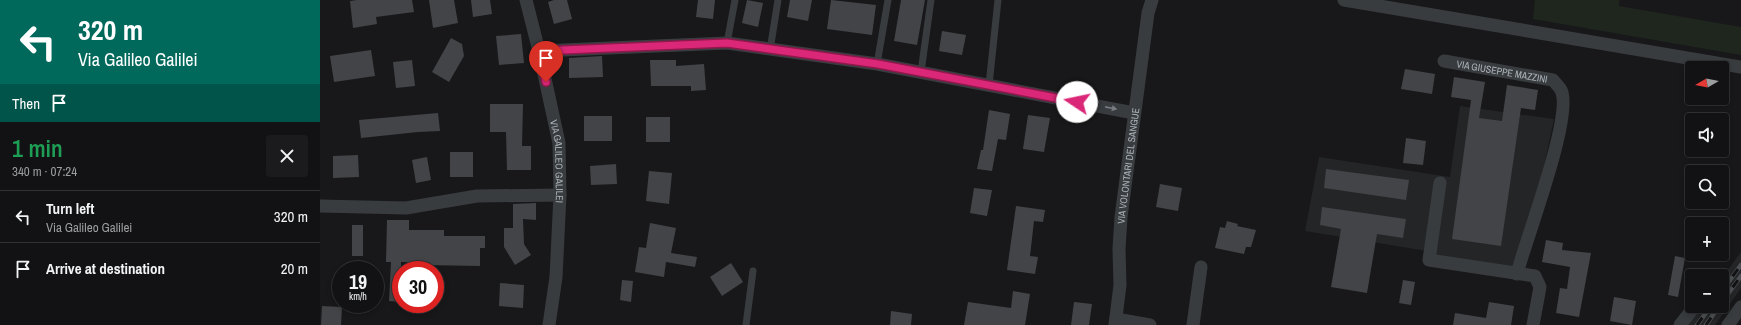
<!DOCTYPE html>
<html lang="en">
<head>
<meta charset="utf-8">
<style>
	:root { --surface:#121214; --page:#1b1b1d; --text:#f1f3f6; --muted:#9c9ea0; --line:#313234 }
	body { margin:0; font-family:"Archivo Narrow",sans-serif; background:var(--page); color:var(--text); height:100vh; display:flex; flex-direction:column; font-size:15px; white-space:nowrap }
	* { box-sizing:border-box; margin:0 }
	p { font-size:13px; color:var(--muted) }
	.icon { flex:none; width:22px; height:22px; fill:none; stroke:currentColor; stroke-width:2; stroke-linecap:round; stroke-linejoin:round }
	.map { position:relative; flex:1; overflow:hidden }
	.panel { display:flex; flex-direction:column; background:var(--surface); width:320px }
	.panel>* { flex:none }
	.top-card { background:#00695c; color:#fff; overflow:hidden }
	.needle { width:26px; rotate:261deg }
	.buttons { position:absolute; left:1365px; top:61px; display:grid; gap:8px }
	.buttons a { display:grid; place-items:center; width:44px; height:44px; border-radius:4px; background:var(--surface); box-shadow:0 2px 6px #0003,0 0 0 1px var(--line); font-size:20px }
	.speed { position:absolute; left:12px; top:261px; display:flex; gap:8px; font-size:20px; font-weight:700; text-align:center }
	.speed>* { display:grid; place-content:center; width:52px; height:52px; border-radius:50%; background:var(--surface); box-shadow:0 2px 6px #0003,0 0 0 1px var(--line); line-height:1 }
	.speed small { font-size:10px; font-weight:400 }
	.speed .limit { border:6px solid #d22; background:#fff; color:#111 }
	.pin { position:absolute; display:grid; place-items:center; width:34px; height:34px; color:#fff; margin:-41px -17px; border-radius:50% 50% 50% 0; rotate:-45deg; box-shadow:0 0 4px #0007 }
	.pin .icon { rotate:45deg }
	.me { position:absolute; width:44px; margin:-22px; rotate:281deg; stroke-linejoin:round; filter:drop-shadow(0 0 3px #0008) }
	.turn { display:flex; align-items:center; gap:14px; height:84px; padding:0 12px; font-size:18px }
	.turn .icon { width:52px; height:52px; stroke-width:2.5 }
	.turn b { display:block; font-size:28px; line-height:34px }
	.then { display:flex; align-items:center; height:38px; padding:0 12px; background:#0003; gap:8px; font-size:15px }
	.round { display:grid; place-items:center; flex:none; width:42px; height:42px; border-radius:4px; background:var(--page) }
	.summary { display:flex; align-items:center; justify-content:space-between; height:68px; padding:0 12px }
	h1 { font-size:24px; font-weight:600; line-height:30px; color:#1e9e55 }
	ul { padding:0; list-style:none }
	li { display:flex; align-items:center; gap:12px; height:52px; padding:0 12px; border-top:1px solid var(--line) }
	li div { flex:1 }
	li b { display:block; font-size:15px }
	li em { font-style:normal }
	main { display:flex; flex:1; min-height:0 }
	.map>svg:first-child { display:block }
	.built { fill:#242527 }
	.green { fill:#1e261e }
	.building { fill:#424447 }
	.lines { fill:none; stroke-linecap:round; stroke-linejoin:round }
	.lane { stroke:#393c3f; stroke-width:7 }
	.street { stroke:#393c3f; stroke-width:13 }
	.rail-casing { stroke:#4c5054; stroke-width:4.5 }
	.rail { stroke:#131315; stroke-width:3; stroke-dasharray:9; stroke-linecap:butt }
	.oneway { fill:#777d83 }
	.route-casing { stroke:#8e194d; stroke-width:10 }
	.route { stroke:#db2777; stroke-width:7 }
	.labels { text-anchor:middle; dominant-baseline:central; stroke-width:3; stroke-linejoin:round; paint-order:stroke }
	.street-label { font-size:10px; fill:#aab3ba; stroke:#131315 }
</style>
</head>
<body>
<main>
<section class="panel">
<div class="top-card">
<div class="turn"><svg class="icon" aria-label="left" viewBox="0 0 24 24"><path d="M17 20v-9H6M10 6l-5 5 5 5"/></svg><div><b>320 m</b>Via Galileo Galilei</div></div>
<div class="then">Then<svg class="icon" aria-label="arrive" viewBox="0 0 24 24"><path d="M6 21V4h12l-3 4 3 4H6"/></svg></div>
</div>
<div class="summary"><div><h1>1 min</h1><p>340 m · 07:24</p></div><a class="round"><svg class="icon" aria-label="close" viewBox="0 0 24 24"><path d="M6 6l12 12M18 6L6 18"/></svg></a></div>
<ul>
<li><svg class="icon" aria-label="left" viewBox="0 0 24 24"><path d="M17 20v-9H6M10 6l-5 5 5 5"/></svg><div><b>Turn left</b><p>Via Galileo Galilei</p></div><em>320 m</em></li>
<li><svg class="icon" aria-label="arrive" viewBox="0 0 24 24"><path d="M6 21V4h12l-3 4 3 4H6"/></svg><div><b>Arrive at destination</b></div><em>20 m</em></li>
</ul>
</section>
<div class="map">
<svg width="1421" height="325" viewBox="0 0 1421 325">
	<rect width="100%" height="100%" fill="#18181a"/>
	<g class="built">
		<polygon points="1140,106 1234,119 1223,171 1197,277 1105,262 1107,251 985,231 999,157 1130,177"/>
		<polygon points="1421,252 1421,288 1395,325 1368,325 1382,306 1402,306 1402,278"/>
	</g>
	<polygon class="green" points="1215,0 1299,0 1299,6 1421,27 1421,55 1213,19"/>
	<g class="building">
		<polygon points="37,0 92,0 94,12 56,17 57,24 33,28 30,1"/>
		<polygon points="109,0 134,0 138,23 113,28"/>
		<polygon points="151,0 170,0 172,14 153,17"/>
		<polygon points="234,0 247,0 252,19 234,24 228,2"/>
		<polygon points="378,0 395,0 393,19 376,17"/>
		<polygon points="427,0 443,3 438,27 422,23"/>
		<polygon points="470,0 492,0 488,21 467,17"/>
		<polygon points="511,0 556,5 552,35 507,29"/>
		<polygon points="581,0 605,0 597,45 574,41"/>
		<polygon points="622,31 646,35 642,55 619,51"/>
		<polygon points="201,34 204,63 179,65 176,36"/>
		<polygon points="131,38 142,44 144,56 129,82 112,72"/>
		<polygon points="51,50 55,76 14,82 10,56"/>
		<polygon points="282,56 283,77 249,78 249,58"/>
		<polygon points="92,60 95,86 76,88 73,62"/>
		<polygon points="330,60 356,60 356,66 384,64 386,90 371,91 371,86 331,86"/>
		<polygon points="1085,69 1115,74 1112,94 1081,89"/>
		<polygon points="1134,77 1165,82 1159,118 1182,121 1187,85 1218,90 1215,110 1201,108 1181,246 1132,239 1151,100 1131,97"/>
		<polygon points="170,104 203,104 202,146 211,146 211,170 187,170 186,132 170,132"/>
		<polygon points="669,110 690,114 686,140 678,139 672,171 657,169 661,150 663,150"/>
		<polygon points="118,113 120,131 98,132 41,138 39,120"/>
		<polygon points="708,115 730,118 724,152 703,149"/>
		<rect x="264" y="116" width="28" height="25"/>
		<rect x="326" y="117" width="24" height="25"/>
		<polygon points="1086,138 1106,141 1103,165 1083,163"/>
		<rect x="130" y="152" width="23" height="25"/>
		<polygon points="38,155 39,177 13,178 13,156"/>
		<polygon points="107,157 111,180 96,183 92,160"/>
		<polygon points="296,164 297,184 271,185 270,166"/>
		<polygon points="1006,169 1089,180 1086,200 1004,188"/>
		<polygon points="329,171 352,173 349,204 326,201"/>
		<polygon points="840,184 862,188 858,211 836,207"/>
		<polygon points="654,188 672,190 667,216 650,213"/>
		<polygon points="216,203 216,220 203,219 204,244 211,255 195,265 184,247 184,228 193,228 193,204"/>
		<polygon points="696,206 725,210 723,222 714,221 710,256 718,257 715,274 687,270"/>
		<polygon points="1002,207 1086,219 1083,238 1057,234 1047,293 1011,287 1021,229 1000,225"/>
		<polygon points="67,220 89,220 89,230 124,230 124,236 165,236 165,248 160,248 160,266 102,265 102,262 81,262 81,302 69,301 71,262 66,262"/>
		<polygon points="907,221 918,224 917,226 936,230 931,247 926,247 924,254 895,248 900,227 905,228"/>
		<polygon points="330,223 356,228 351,253 377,257 375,267 346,262 344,277 315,272 319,247 326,248"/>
		<rect x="32" y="225" width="11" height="31"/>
		<polygon points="1226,240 1243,243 1242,250 1271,253 1259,317 1236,313 1240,288 1247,289 1250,267 1222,262"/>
		<polygon points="1355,256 1365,258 1358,297 1348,295"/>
		<polygon points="411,263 423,282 402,296 390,277"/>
		<polygon points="302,280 313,281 311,302 300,300"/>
		<polygon points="1083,280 1095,282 1091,305 1079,303"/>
		<polygon points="180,283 204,285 203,308 179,306"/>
		<polygon points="693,291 710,294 705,325 644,325 648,302 691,308"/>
		<polygon points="1294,297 1316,301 1312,325 1290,321"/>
		<polygon points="754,302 772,304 769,325 751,325"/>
		<polygon points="1169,302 1194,306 1191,325 1133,325 1135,313 1166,318"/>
		<polygon points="2,306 22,307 21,325 1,325"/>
		<polygon points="571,311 592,314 591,325 570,325"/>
	</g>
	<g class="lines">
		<g class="lane">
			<polyline points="407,43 415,0"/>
			<polyline points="450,50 458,0"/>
			<polyline points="557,64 568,0"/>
			<polyline points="601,72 611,0"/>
			<polyline points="669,85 678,0"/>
			<polyline points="426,325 433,271"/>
		</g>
		<g class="street">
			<path id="s1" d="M206,0L219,51L239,143L240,195L236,277L229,325"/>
			<polyline points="1024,0 1421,67"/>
			<polyline points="219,51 407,43 557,64 814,113"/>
			<path id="s2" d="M1124,61L1233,80C1235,83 1239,86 1241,90C1254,115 1205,241 1197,274"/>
			<polyline points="1120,183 1109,260 1215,276 1220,287 1213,325"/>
			<polyline points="0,206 86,208 157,196 240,195"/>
			<polyline points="796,319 830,325"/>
			<path id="s3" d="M795,325L800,285L799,249L801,217L828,13L832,0"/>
			<polyline points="873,325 881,267"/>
			<polyline points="1360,325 1375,306"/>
			<polyline points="1408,325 1421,307"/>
		</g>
		<defs>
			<g id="rail">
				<polyline points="1402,291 1421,265"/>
				<polyline points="1402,302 1421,276"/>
				<polyline points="1377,325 1391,306"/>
				<polyline points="1386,325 1399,306"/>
			</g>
		</defs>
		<use href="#rail" class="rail-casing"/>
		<use href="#rail" class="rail"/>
	</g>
	<defs><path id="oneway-solid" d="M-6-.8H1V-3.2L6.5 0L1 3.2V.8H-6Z"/></defs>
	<use class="oneway" href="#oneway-solid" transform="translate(791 108) rotate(11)"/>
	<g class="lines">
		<defs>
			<polyline id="route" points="226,82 219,51 407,43 558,64 757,102"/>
		</defs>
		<use href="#route" class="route-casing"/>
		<use href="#route" class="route"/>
	</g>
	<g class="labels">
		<g class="street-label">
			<text stroke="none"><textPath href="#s2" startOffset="59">VIA GIUSEPPE MAZZINI</textPath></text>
			<text stroke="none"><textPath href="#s1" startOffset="165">VIA GALILEO GALILEI</textPath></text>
			<text stroke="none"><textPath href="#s3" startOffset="160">VIA VOLONTARI DEL SANGUE</textPath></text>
		</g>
	</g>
</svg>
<div class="buttons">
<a><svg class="needle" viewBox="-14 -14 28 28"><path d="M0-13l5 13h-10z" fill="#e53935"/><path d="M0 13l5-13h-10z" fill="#9c9ea0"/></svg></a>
<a><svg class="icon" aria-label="sound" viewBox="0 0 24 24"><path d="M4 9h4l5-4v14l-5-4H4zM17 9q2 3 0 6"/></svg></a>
<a><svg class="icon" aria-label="search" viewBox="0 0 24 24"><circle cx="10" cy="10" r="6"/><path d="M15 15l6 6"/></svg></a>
<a>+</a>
<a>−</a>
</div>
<div class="speed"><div>19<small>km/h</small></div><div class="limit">30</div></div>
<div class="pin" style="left:226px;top:82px;background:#d93025"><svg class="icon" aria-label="arrive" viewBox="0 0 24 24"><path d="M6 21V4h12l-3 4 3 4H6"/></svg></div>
<svg class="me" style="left:757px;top:102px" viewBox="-20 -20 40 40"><circle r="19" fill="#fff"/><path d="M0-13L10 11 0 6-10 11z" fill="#db2777"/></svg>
</div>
</main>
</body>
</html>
